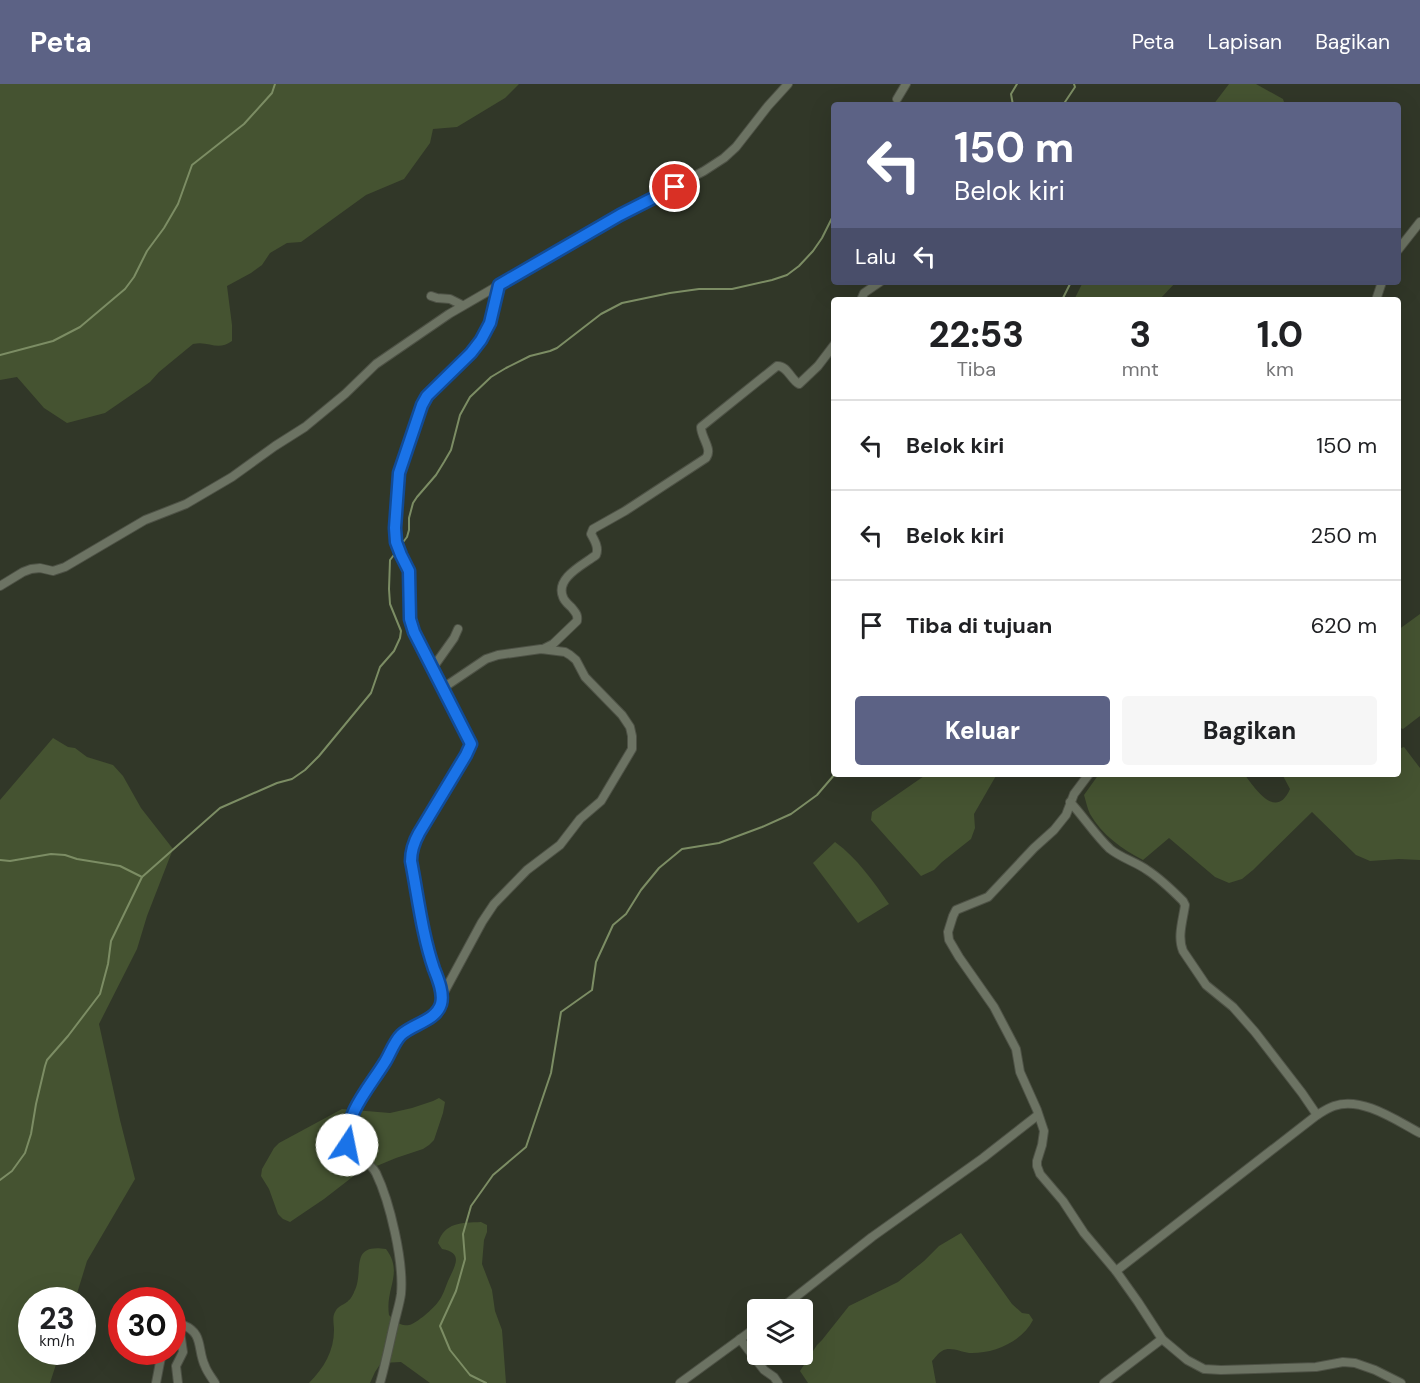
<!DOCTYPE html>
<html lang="id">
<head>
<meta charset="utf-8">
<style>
	:root { --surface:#fff; --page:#f6f6f6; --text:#202124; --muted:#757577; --line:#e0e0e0; --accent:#5c6285 }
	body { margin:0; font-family:"DM Sans",sans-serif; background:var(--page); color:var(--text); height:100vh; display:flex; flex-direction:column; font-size:22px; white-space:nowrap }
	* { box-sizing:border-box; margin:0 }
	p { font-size:20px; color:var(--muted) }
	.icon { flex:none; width:33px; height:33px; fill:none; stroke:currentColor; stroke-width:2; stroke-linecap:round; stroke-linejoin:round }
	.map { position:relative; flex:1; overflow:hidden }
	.sheet { position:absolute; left:831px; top:213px; width:570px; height:480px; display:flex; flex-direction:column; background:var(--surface); border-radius:6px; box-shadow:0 6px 24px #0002 }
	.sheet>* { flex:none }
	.banner { position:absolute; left:831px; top:18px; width:570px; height:183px; border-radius:6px; box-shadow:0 6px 24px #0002; background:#5c6285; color:#fff; overflow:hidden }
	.tools { position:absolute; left:747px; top:1215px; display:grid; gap:12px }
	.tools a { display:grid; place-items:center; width:66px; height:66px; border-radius:6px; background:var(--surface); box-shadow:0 6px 24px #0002; font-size:30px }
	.speed { position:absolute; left:18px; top:1203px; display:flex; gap:12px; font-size:30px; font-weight:700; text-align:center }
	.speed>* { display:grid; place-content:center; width:78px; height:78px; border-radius:50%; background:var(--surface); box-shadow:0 6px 24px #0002; line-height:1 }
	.speed small { font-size:15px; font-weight:400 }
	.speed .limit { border:9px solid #d22; background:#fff; color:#111 }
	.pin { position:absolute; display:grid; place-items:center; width:51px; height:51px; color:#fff; margin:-26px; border:3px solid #fff; border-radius:50%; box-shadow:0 2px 6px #0007 }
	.me { position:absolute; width:66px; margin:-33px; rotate:11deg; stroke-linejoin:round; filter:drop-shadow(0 0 4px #0008) }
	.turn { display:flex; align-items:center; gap:21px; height:126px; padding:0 24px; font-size:27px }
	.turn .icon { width:78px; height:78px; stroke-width:2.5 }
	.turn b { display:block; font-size:42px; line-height:51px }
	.then { display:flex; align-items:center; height:57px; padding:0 24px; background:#0003; gap:12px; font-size:22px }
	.eta { display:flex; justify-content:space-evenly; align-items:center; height:102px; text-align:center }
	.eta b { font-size:36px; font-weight:800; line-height:42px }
	.button { display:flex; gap:12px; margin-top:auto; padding:12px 24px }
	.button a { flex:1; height:69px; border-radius:6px; background:var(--accent); color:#fff; font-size:24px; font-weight:800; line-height:69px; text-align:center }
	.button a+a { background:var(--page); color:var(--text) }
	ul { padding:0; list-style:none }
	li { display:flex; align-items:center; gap:18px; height:90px; padding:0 24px; border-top:2px solid var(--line) }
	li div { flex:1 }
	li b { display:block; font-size:22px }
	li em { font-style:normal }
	header { display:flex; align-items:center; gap:36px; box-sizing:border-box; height:84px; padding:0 30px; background:var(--accent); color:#fff }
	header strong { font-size:28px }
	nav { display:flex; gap:33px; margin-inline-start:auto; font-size:21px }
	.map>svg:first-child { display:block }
	.green { fill:#455331 }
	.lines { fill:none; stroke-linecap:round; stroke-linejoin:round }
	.stream { stroke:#7c8d64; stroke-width:2 }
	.minor-casing { stroke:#4e5246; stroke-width:10 }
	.minor { stroke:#6c7363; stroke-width:8 }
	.route-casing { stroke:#114b97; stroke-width:15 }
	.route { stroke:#1a73e8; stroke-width:10 }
</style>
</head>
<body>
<header>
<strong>Peta</strong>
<nav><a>Peta</a><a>Lapisan</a><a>Bagikan</a></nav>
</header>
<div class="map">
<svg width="1420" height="1299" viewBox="0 0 1420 1299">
	<rect width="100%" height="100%" fill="#313728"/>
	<g class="green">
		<path d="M0,0H519L505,14L457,43L433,45L430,59L404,95L366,111L301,158L287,159L270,169L262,181L251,189L227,202L232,241V257C217,268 209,256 193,260L159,288L150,298L105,329L67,339L44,324L17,293L0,296Z"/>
		<polygon points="1229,0 1256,0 1283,15 1285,21 1213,21"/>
		<polygon points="1083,198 1176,198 1159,216 1074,216"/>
		<polygon points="1420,530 1420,632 1403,645 1398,643 1398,546"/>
		<polygon points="53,654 68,663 75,664 87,673 113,681 123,692 141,724 173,765 147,832 137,865 99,940 120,1036 135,1095 87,1177 75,1216 32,1216 32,1268 60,1268 50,1299 0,1299 0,716"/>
		<path d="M1404,663L1420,684V776L1399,775L1370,777L1356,771L1312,728L1253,786L1242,795L1229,799L1215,793L1169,754L1143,776C1122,765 1102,751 1090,730C1087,724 1086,717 1084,711L1099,690H1244C1255,704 1276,737 1290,705L1282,690H1398V665Z"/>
		<polygon points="927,690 997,690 974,730 975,744 971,755 942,778 934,786 921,792 871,736 872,728"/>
		<path d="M835,758C857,774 873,797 889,820L858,839L813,779Z"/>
		<polygon points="439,1014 445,1018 443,1029 434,1056 429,1061 423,1065 396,1074 355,1091 324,1115 290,1138 283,1135 278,1130 269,1105 261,1092 262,1085 274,1064 279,1059 342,1025 390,1029 412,1024 433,1017"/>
		<path d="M481,1138L487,1141V1148L484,1156L482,1180L492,1206L495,1227L502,1246L506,1299H430L401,1278L381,1279L375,1288L370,1299H309C324,1284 334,1267 334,1246C334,1240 332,1233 335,1228C338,1221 345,1221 349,1216C350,1216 354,1209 354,1208C365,1188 348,1159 386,1165C404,1189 385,1204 389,1231C394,1236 400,1243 409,1241C416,1240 434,1224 438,1218C443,1212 445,1204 448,1197C454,1183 465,1169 442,1165L438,1159C445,1138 461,1139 481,1138Z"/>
		<path d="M961,1149L1012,1220L1022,1229L1029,1230L1033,1236C1022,1258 993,1270 969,1269C961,1268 950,1262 942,1267C938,1269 935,1274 932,1277L936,1299H808L800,1287L817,1261L822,1256L849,1222L898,1198L924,1177L939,1162Z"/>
	</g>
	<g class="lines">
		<g class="stream">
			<polyline points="1013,21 1011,10 1017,0"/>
			<polyline points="1063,21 1075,3 1074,0"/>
			<polyline points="1062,216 1071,198"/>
			<polyline points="0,271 53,257 80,243 125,205 134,193 147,167 164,144 178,120 192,81 244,40 272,9 275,0"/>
			<polyline points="400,462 407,453 409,446 409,434 413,419 417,413 436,391 444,378 451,366 460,331 470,313 491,293 506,284 530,272 550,267 557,264 601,230 622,219 670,209 699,205 732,205 772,196 787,191 799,182 813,167 822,154 834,130"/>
			<polyline points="0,776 10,777 51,770 65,771 77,775 120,782 142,793 220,724 277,699 292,695 305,686 319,672 371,609 380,583 394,567 400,554 401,547 390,520 389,505 390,476 397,467"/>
			<polyline points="0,1096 12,1087 25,1069 31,1050 36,1020 45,982 47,976 68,952 100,910 108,880 111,857 142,793"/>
			<polyline points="486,1299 470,1291 450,1266 440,1242 456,1207 465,1175 463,1150 471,1122 493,1091 526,1063 551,989 561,928 592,906 596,878 613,841 626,830 641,806 659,784 682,765 719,759 762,743 791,730 817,711 835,690"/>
		</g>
		<defs>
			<g id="minor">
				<polyline points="897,15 906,0"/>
				<polyline points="1398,166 1420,138"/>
				<polyline points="431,212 437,214 450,215 462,221"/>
				<polyline points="861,216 864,209 880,198"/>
				<polyline points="1376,216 1382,198"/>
				<polyline points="0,502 23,488 31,485 40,484 53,487 65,483 145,436 186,420 232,393 275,362 305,343 345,310 376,280 449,230 620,131 704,87 724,74 736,63 768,22 788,0"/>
				<path d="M543,565L553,560L577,537C578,531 576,529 572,524C569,521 564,517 563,513C555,494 583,481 596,471C599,464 595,457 591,450L593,445L625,427L706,374C713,365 701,354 701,343L777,282C787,281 791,296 799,300L818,282L834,261"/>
				<polyline points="432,585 454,554 458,545"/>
				<polyline points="1089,690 1074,710 1066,731 1054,746 1034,764 988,813 956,826 953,832 948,848 949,856 959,873 994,923 1016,965 1020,988 1037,1026 1044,1047 1042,1061 1037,1077 1037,1082 1040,1090 1063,1117 1084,1149 1116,1187 1138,1218 1162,1255 1187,1276 1204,1285 1221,1286 1316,1283 1343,1278 1355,1279 1375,1286 1401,1299"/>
				<path d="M1070,718C1084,733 1095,751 1110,765C1121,774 1136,778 1147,786C1161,795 1172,806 1183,817L1185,821C1183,836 1177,853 1183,867L1206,901L1233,923L1255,948L1302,1009L1317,1031"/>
				<path d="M442,912L431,877L420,829L411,777C411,766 414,758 419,749L466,671L471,660L414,548L410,535L409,487L401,471L396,458L395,444L399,389L427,312C448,289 475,271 488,242C494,230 496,214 499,201"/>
				<path d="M1116,1187L1317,1031C1322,1028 1328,1024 1334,1022C1362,1012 1397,1037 1420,1049"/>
				<polyline points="779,1226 872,1153 983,1074 1038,1031"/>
				<path d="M172,1244L183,1241C204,1249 197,1266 205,1282C207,1288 212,1294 215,1299"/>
				<polyline points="740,1255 764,1286 774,1293 778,1299"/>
				<polyline points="156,1299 162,1268"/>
				<polyline points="178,1299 176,1282 183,1268 179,1241"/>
				<path d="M380,1299C386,1278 390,1257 395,1236C397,1228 400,1218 401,1210C404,1178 390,1118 376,1089C368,1073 344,1072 347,1052C350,1024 370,1002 384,979C390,970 394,959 401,952C416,936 438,938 442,912L482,838L494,820L527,786L560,761L580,735L601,717L632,665V652L630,643L622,631L585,593L576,576L570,571L565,568L541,565L498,571L486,575L443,604"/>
				<polyline points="680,1299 758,1242"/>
				<polyline points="1104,1299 1162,1255"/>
			</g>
		</defs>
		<use href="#minor" class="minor-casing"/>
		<use href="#minor" class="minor"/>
	</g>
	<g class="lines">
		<defs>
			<path id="route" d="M347,1061C345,1029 369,1004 385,978C390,970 394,958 401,951C412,940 436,937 441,920C444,909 438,895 434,885C422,850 418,813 411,777C411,766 414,758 419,749L466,671L471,660L414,548L410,535L409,487L401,471L396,458L395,444L399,389L422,321L427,312L471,269L481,256L490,239L499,201L620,131L675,103"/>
		</defs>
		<use href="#route" class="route-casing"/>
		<use href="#route" class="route"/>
	</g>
</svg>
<div class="tools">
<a><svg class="icon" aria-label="layers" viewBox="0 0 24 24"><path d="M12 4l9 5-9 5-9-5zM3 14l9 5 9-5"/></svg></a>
</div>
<div class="speed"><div>23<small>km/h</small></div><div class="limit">30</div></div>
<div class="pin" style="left:675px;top:103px;background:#d93025"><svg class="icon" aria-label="arrive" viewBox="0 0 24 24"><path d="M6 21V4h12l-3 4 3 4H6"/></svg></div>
<svg class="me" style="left:347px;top:1061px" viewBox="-20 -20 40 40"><circle r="19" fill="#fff"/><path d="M0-13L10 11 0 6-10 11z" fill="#1a73e8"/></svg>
<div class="banner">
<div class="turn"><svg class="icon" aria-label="left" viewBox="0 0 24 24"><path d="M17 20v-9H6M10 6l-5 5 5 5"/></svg><div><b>150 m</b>Belok kiri</div></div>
<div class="then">Lalu<svg class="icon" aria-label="left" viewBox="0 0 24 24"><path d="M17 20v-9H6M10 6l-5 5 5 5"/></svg></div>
</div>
<section class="sheet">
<div class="eta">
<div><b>22:53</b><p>Tiba</p></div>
<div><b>3</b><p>mnt</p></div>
<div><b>1.0</b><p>km</p></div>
</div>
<ul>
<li><svg class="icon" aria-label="left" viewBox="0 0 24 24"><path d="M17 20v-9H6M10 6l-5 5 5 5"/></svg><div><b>Belok kiri</b></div><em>150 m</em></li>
<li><svg class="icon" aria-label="left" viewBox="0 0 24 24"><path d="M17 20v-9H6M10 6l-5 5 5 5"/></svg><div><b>Belok kiri</b></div><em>250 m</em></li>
<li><svg class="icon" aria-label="arrive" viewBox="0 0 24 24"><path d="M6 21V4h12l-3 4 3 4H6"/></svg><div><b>Tiba di tujuan</b></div><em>620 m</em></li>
</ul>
<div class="button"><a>Keluar</a><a>Bagikan</a></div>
</section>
</div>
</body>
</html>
